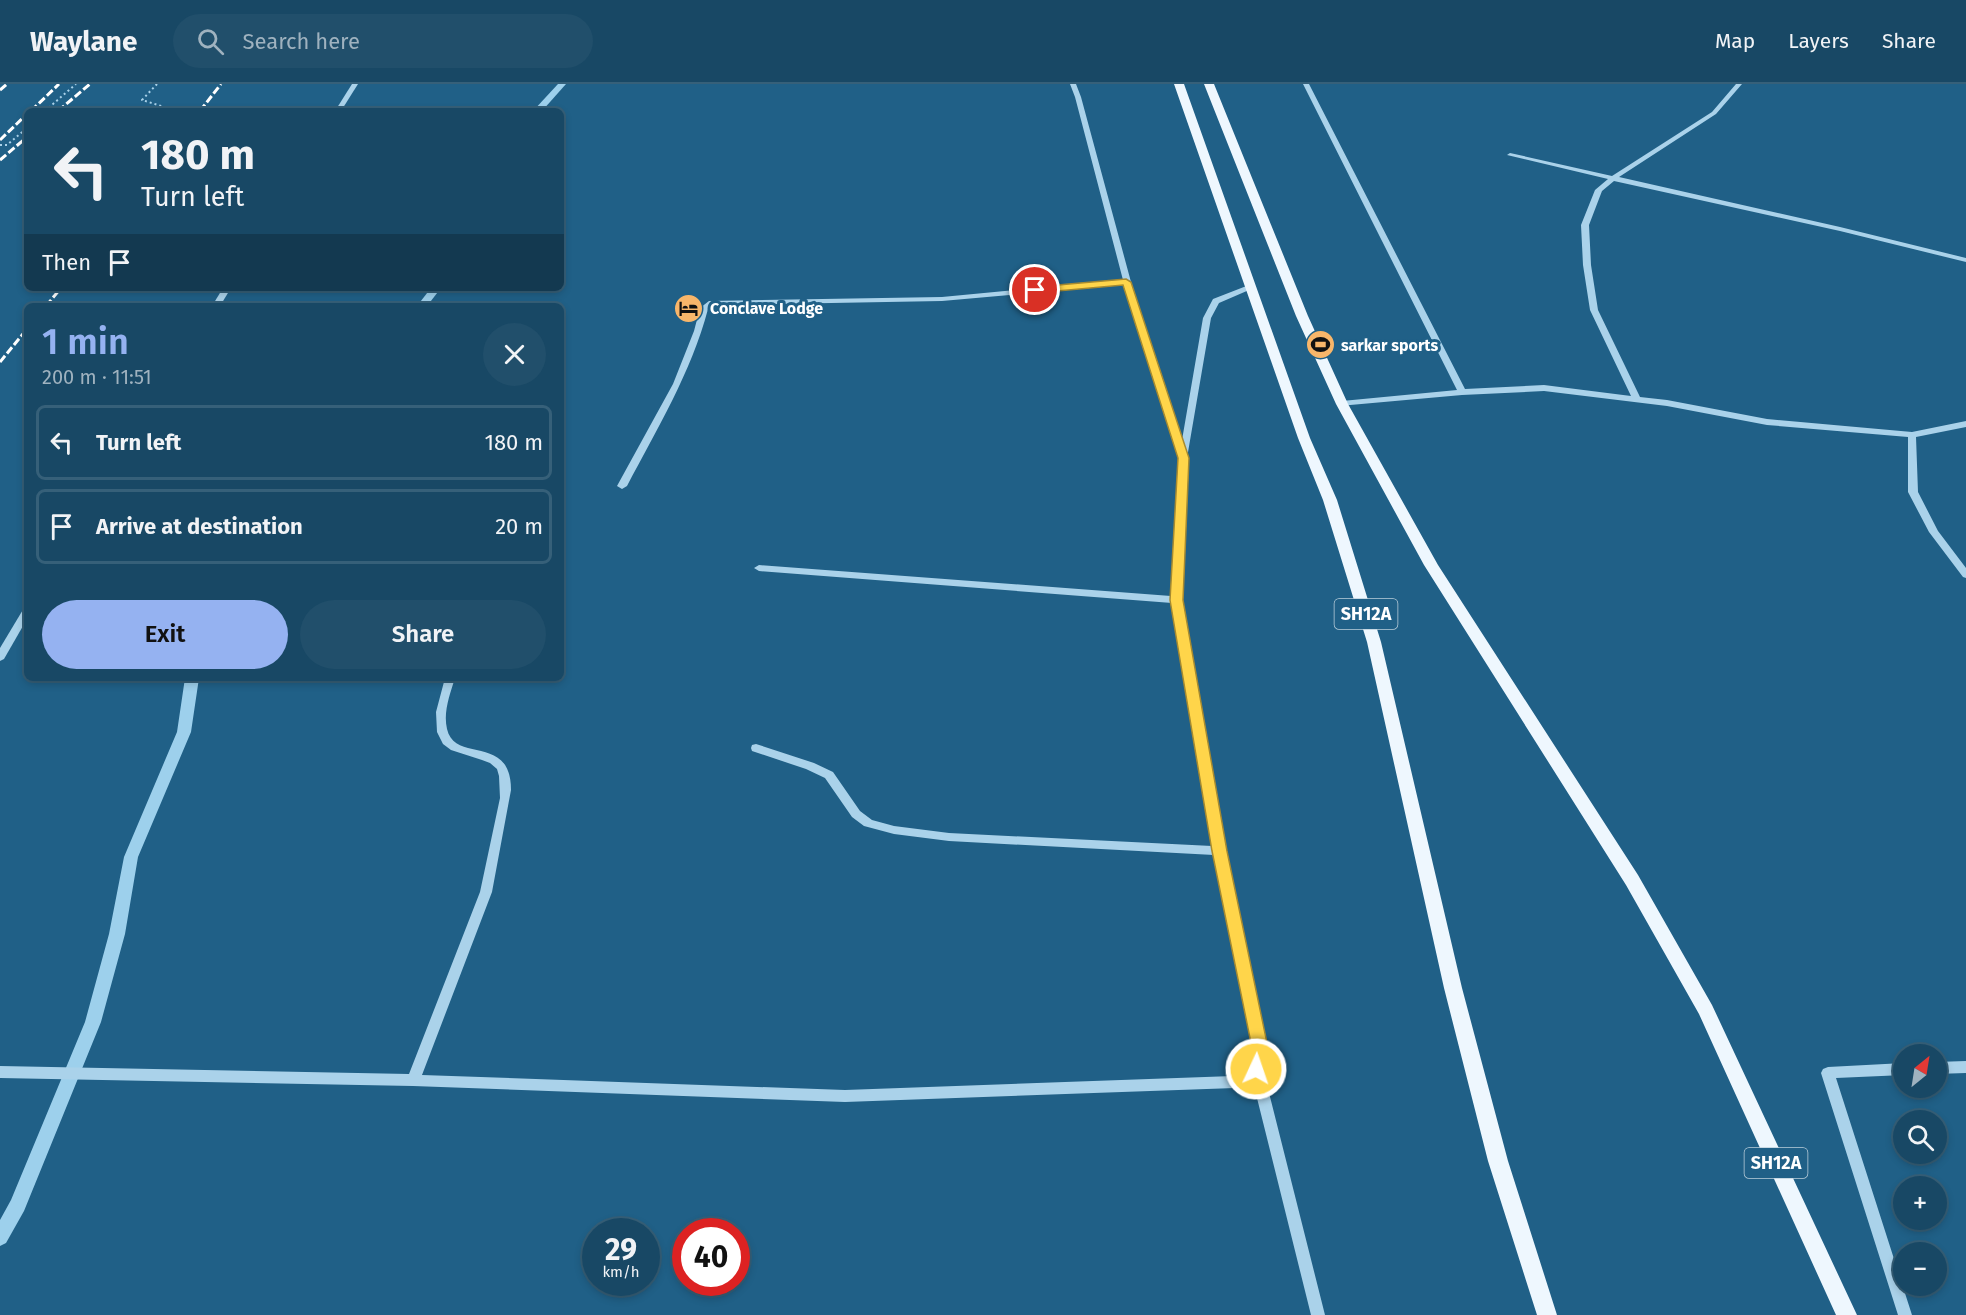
<!DOCTYPE html>
<html lang="en">
<head>
<meta charset="utf-8">
<style>
	:root { --surface:#184865; --page:#214f6b; --text:#f1f3f6; --muted:#9fb2bf; --line:#366079; --accent:#95b2f1 }
	body { margin:0; font-family:"Fira Sans",sans-serif; background:var(--page); color:var(--text); height:100vh; display:flex; flex-direction:column; font-size:22px; white-space:nowrap }
	* { box-sizing:border-box; margin:0 }
	p { font-size:20px; color:var(--muted) }
	.icon { flex:none; width:33px; height:33px; fill:none; stroke:currentColor; stroke-width:2; stroke-linecap:round; stroke-linejoin:round }
	.map { position:relative; flex:1; overflow:hidden }
	.panel { position:absolute; left:24px; top:219px; width:540px; height:378px; display:flex; flex-direction:column; background:var(--surface); border-radius:9px; box-shadow:0 3px 9px #0003,0 0 0 2px var(--line) }
	.panel>* { flex:none }
	.guide { position:absolute; left:24px; top:24px; width:540px; height:183px; border-radius:9px; box-shadow:0 3px 9px #0003,0 0 0 2px var(--line); background:#184865; color:var(--text); overflow:hidden }
	.needle { width:39px; rotate:30deg }
	.tools { position:absolute; left:1893px; top:960px; display:grid; gap:12px }
	.tools a { display:grid; place-items:center; width:54px; height:54px; border-radius:50%; background:var(--surface); box-shadow:0 3px 9px #0003,0 0 0 2px var(--line); font-size:30px }
	.speed { position:absolute; left:582px; top:1134px; display:flex; gap:12px; font-size:30px; font-weight:700; text-align:center }
	.speed>* { display:grid; place-content:center; width:78px; height:78px; border-radius:50%; background:var(--surface); box-shadow:0 3px 9px #0003,0 0 0 2px var(--line); line-height:1 }
	.speed small { font-size:15px; font-weight:400 }
	.speed .limit { border:9px solid #d22; background:#fff; color:#111 }
	.pin { position:absolute; display:grid; place-items:center; width:51px; height:51px; color:#fff; margin:-26px; border:3px solid #fff; border-radius:50%; box-shadow:0 2px 6px #0007 }
	.me { position:absolute; width:66px; margin:-33px; rotate:3deg; stroke-linejoin:round; filter:drop-shadow(0 0 4px #0008) }
	.turn { display:flex; align-items:center; gap:21px; height:126px; padding:0 18px; font-size:27px }
	.turn .icon { width:78px; height:78px; stroke-width:2.5 }
	.turn b { display:block; font-size:42px; line-height:51px }
	.then { display:flex; align-items:center; height:57px; padding:0 18px; background:#0003; gap:12px; font-size:22px }
	.round { display:grid; place-items:center; flex:none; width:63px; height:63px; border-radius:32px; background:var(--page) }
	.summary { display:flex; align-items:center; justify-content:space-between; height:102px; padding:0 18px }
	h1 { font-size:36px; font-weight:600; line-height:45px; color:var(--accent) }
	.button { display:flex; gap:12px; margin-top:auto; padding:12px 18px }
	.button a { flex:1; height:69px; border-radius:36px; background:var(--accent); color:#111; font-size:24px; font-weight:600; line-height:69px; text-align:center }
	.button a+a { background:var(--page); color:var(--text) }
	ul { padding:0; list-style:none }
	li { display:flex; align-items:center; gap:18px; height:75px; margin:0 12px 9px; padding:0 6px; border:3px solid var(--line); border-radius:9px }
	li div { flex:1 }
	li b { display:block; font-size:22px }
	li em { font-style:normal }
	header { display:flex; align-items:center; gap:36px; box-sizing:border-box; height:84px; padding:0 30px; background:var(--surface); border-bottom:2px solid var(--line) }
	header strong { font-size:28px }
	nav { display:flex; gap:33px; margin-inline-start:auto; font-size:21px }
	.search { width:420px; height:54px; background:var(--page); display:flex; align-items:center; gap:15px; box-sizing:border-box; padding:0 21px; border-radius:33px; color:var(--muted); font-size:22px }
	.map>svg:first-child { display:block }
	.lines { fill:none; stroke-linecap:round; stroke-linejoin:round }
	.stream { fill:#9dd0ec; fill-rule:evenodd }
	.path { stroke:#aad2ea; stroke-width:2; stroke-dasharray:2 3; stroke-linecap:butt }
	.minor { fill:#aad2ea; fill-rule:evenodd }
	.major { fill:#eef7fe; fill-rule:evenodd }
	.rail { stroke:#fff; stroke-width:3; stroke-dasharray:8 3; stroke-linecap:butt }
	.route { fill:#ffd54a; stroke:#a68a30; stroke-width:1.5 }
	.labels { text-anchor:middle; dominant-baseline:central; stroke-width:6; stroke-linejoin:round; paint-order:stroke }
	.far-poi-label { font-size:16px; font-weight:bold; fill:#fff; stroke:#206087; text-anchor:start }
	.shield { fill:#206087; stroke:#bccfdb; stroke-width:1.5 }
	.shield-label { font-size:18px; font-weight:bold; fill:#fff }
</style>
</head>
<body>
<header>
<strong>Waylane</strong>
<div class="search"><svg class="icon" aria-label="search" viewBox="0 0 24 24"><circle cx="10" cy="10" r="6"/><path d="M15 15l6 6"/></svg>Search here</div>
<nav><a>Map</a><a>Layers</a><a>Share</a></nav>
</header>
<div class="map">
<svg width="1966" height="1231" viewBox="0 0 1966 1231">
	<rect width="100%" height="100%" fill="#206087"/>
	<g class="lines">
		<g class="stream">
			<polygon points="558,0 566,0 542,27 533,27"/>
			<polygon points="431,204 441,204 427,222 417,222"/>
			<polygon points="185,594 199,594 191,648 138,773 125,850 101,938 24,1127 6,1159 0,1162 0,1136 11,1116 85,938 109,850 124,773 177,648"/>
		</g>
		<g class="path">
			<polyline points="157,0 142,16 174,26"/>
			<polyline points="45,27 76,0"/>
			<polyline points="0,61 7,61 27,44"/>
		</g>
		<g class="minor">
			<polygon points="352,0 358,0 341,27 335,27"/>
			<path d="M1070,0H1076L1081,13L1131,198L1182,356L1203,234L1213,215L1249,201L1256,203L1219,219L1211,234L1187,374L1181,516L1225,767L1265,959L1263,985L1325,1231H1311L1252,994L1235,1004L845,1018L413,1002L0,994V982L409,990L480,808L500,714L499,692L497,685L490,679L482,676L451,666L443,660L437,648L436,628L445,594H455C450,610 443,628 447,645C455,680 511,649 511,706L492,808L422,991L845,1006L1233,992L1250,982L1253,959L1214,771L949,757L894,750L864,742L852,733L825,694L806,685L752,667L751,664L752,661L756,660L814,679L833,688L860,727L872,736L894,742L949,749L1212,762L1172,519L759,487L754,484L759,481L1171,512L1179,373L1124,201L942,217L714,221L708,225C691,289 657,345 627,402L622,405L617,402L673,300L694,247L700,224L709,217L942,213L1123,196L1075,13Z"/>
			<polygon points="1303,0 1309,0 1465,305 1544,301 1631,312 1590,226 1583,181 1581,141 1595,106 1608,95 1507,71 1510,69 1612,92 1712,28 1736,0 1742,0 1716,30 1619,93 1840,143 1966,174 1966,178 1840,147 1614,97 1602,107 1589,141 1591,181 1598,226 1640,313 1667,316 1767,335 1912,348 1966,337 1966,343 1916,353 1918,408 1938,447 1966,484 1966,494 1963,493 1929,448 1908,408 1908,353 1767,341 1667,322 1544,307 1462,311 1339,322 1339,318 1342,317 1457,306"/>
			<polygon points="223,204 231,204 220,222 212,222"/>
			<polygon points="27,523 27,535 4,575 0,577 0,564 24,524"/>
			<polygon points="1966,977 1966,989 1936,990 1936,978"/>
			<polygon points="1904,979 1904,991 1836,994 1912,1231 1898,1231 1821,989 1823,985 1828,983"/>
		</g>
		<g class="major">
			<polygon points="1174,0 1184,0 1310,354 1337,416 1381,558 1462,904 1508,1077 1557,1231 1537,1231 1488,1077 1444,904 1367,558 1323,416 1298,354"/>
			<polygon points="1204,0 1214,0 1308,232 1348,320 1438,481 1638,791 1712,921 1857,1231 1836,1231 1699,930 1626,801 1424,481 1336,320 1296,232"/>
		</g>
		<g class="rail">
			<polyline points="0,6 7,0"/>
			<polyline points="31,27 59,0"/>
			<polyline points="58,27 90,0"/>
			<polyline points="200,27 221,0"/>
			<polyline points="0,56 27,30"/>
			<polyline points="0,76 27,53"/>
			<polyline points="46,222 61,204"/>
			<polyline points="0,278 27,245"/>
		</g>
	</g>
	<polygon class="route" points="1126,195 1131,198 1189,374 1183,516 1227,767 1267,959 1262,990 1256,992 1250,990 1248,985 1251,959 1212,767 1170,516 1178,374 1123,201 1035,209 1030,206 1035,203"/>
	<defs>
		<symbol id="hotel-disc" viewBox="-11 -11 22 22"><circle r="9.5" fill="#f8b66a" stroke="#206087"/><path d="M-6-4.5h1.5V1H6V5H4.5V3h-9V5H-6ZM-4 0a1.8 1.8 0 1 1 3.6 0ZM.5 0V-2.5h3Q6-2.5 6 0Z" fill="#111"/></symbol>
		<symbol id="stadium-disc" viewBox="-11 -11 22 22"><circle r="9.5" fill="#f8b66a" stroke="#206087"/><path d="M0-5a6.5 5 0 1 0 0 10a6.5 5 0 1 0 0-10ZM-3.5-1.8h7v3.6h-7Z" fill="#111"/></symbol>
	</defs>
	<g fill-rule="evenodd">
		<use href="#hotel-disc" x="672" y="208" width="33" height="33"/>
		<use href="#stadium-disc" x="1304" y="244" width="33" height="33"/>
	</g>
	<g class="labels">
		<g class="far-poi-label">
			<text x="710" y="224">Conclave Lodge</text>
			<text x="1341" y="261">sarkar sports</text>
		</g>
		<g class="shield">
			<rect x="1334.5" y="515" width="63" height="30" rx="4.5"/>
			<rect x="1744.5" y="1064" width="63" height="30" rx="4.5"/>
		</g>
		<g class="shield-label">
			<text x="1366" y="530">SH12A</text>
			<text x="1776" y="1079">SH12A</text>
		</g>
	</g>
</svg>
<div class="tools">
<a><svg class="needle" viewBox="-14 -14 28 28"><path d="M0-13l5 13h-10z" fill="#e53935"/><path d="M0 13l5-13h-10z" fill="#9fb2bf"/></svg></a>
<a><svg class="icon" aria-label="search" viewBox="0 0 24 24"><circle cx="10" cy="10" r="6"/><path d="M15 15l6 6"/></svg></a>
<a>+</a>
<a>−</a>
</div>
<div class="speed"><div>29<small>km/h</small></div><div class="limit">40</div></div>
<div class="pin" style="left:1035px;top:206px;background:#d93025"><svg class="icon" aria-label="arrive" viewBox="0 0 24 24"><path d="M6 21V4h12l-3 4 3 4H6"/></svg></div>
<svg class="me" style="left:1256px;top:985px" viewBox="-20 -20 40 40"><circle r="17" fill="#ffd54a" stroke="#fff" stroke-width="3"/><path d="M0-11L8 9 0 5-8 9z" fill="#fff"/></svg>
<div class="guide">
<div class="turn"><svg class="icon" aria-label="left" viewBox="0 0 24 24"><path d="M17 20v-9H6M10 6l-5 5 5 5"/></svg><div><b>180 m</b>Turn left</div></div>
<div class="then">Then<svg class="icon" aria-label="arrive" viewBox="0 0 24 24"><path d="M6 21V4h12l-3 4 3 4H6"/></svg></div>
</div>
<section class="panel">
<div class="summary"><div><h1>1 min</h1><p>200 m · 11:51</p></div><a class="round"><svg class="icon" aria-label="close" viewBox="0 0 24 24"><path d="M6 6l12 12M18 6L6 18"/></svg></a></div>
<ul>
<li><svg class="icon" aria-label="left" viewBox="0 0 24 24"><path d="M17 20v-9H6M10 6l-5 5 5 5"/></svg><div><b>Turn left</b></div><em>180 m</em></li>
<li><svg class="icon" aria-label="arrive" viewBox="0 0 24 24"><path d="M6 21V4h12l-3 4 3 4H6"/></svg><div><b>Arrive at destination</b></div><em>20 m</em></li>
</ul>
<div class="button"><a>Exit</a><a>Share</a></div>
</section>
</div>
</body>
</html>
